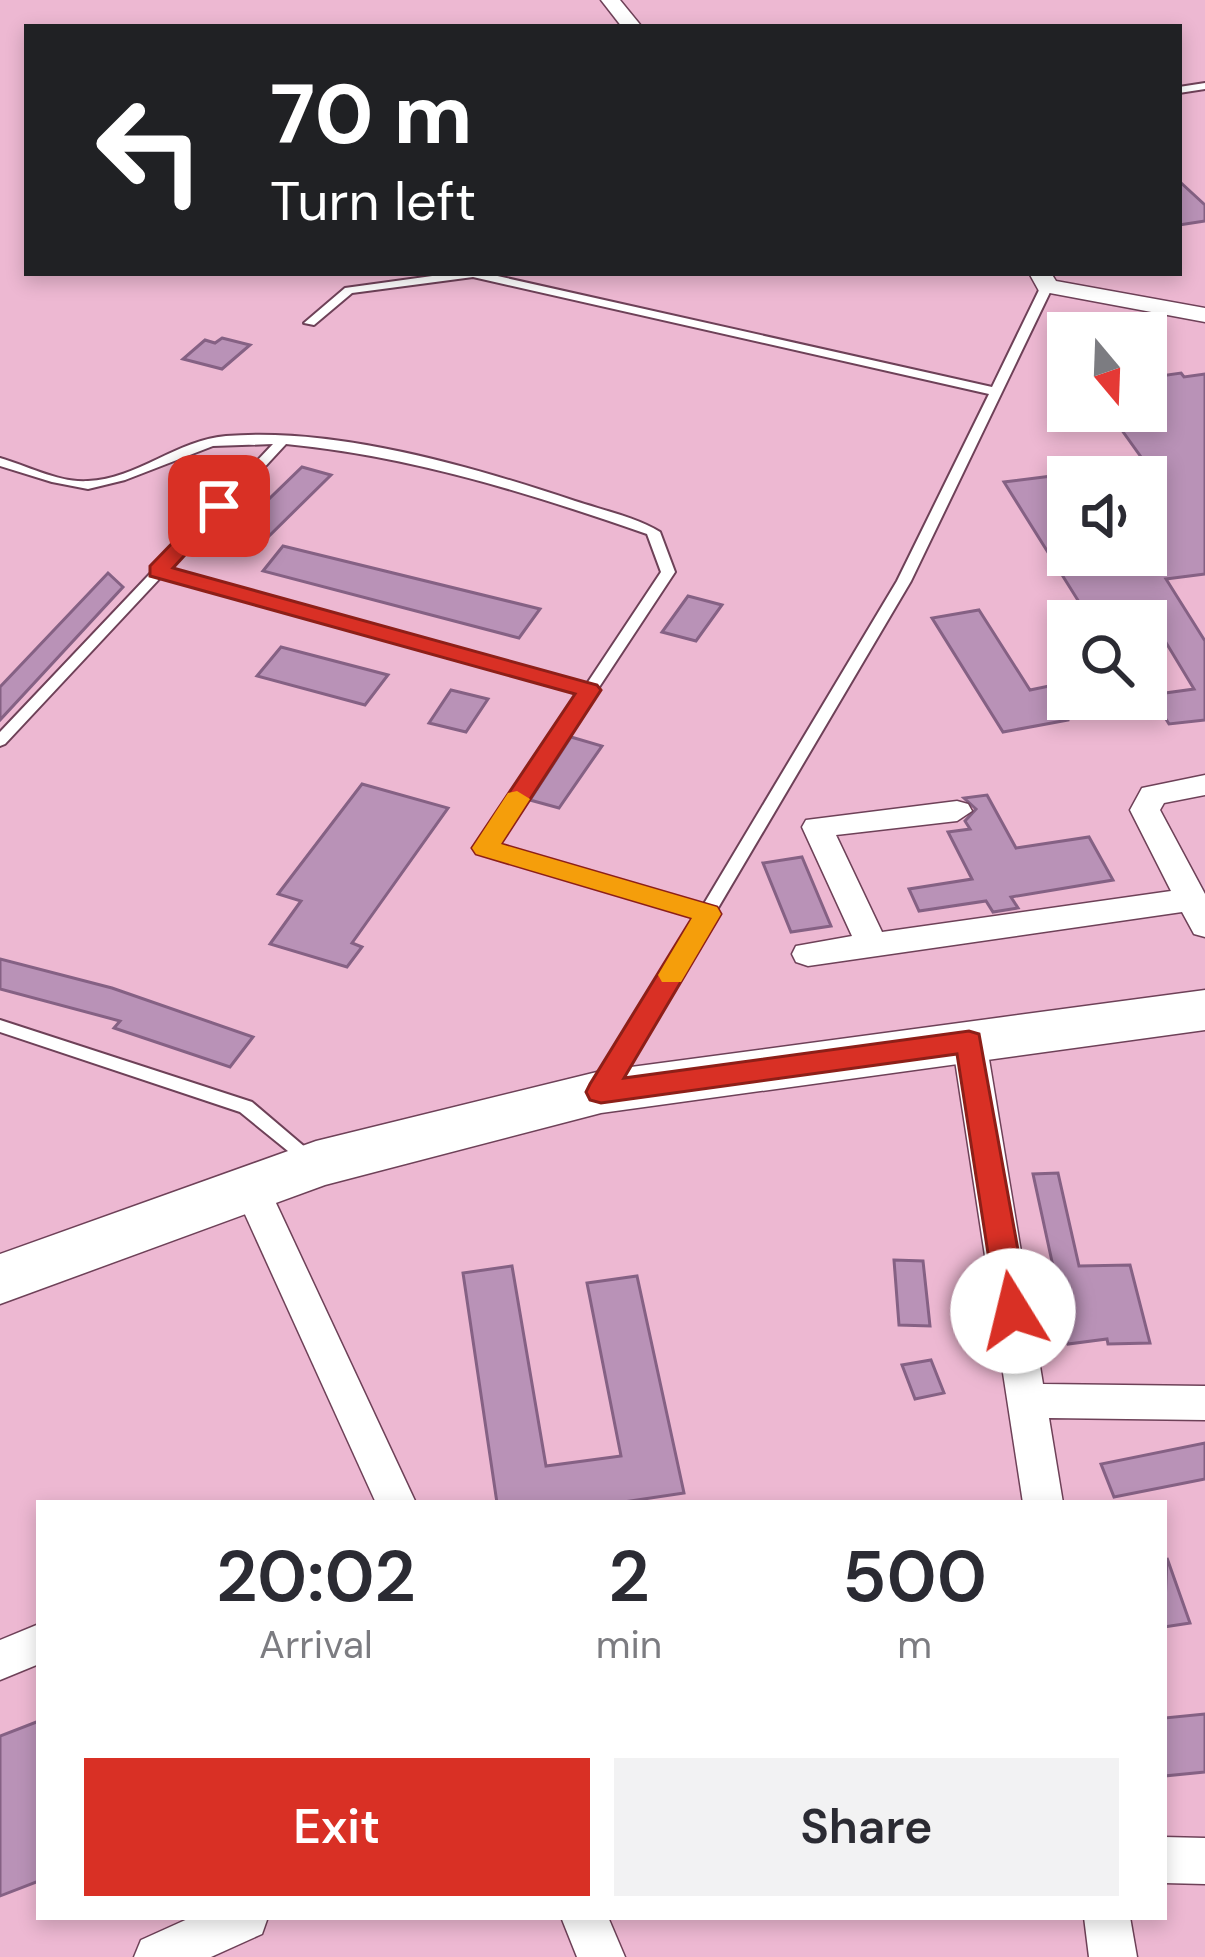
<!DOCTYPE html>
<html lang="en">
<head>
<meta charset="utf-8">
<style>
	:root { --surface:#fff; --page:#f2f2f3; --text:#2b2b33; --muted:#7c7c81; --accent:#d93025 }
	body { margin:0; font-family:"DM Sans",sans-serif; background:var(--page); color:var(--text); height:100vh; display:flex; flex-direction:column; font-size:45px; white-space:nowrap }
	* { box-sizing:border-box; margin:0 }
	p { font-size:39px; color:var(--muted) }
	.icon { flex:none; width:66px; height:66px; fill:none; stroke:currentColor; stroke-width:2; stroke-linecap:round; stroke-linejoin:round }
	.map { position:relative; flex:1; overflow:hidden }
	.side { position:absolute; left:36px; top:1500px; width:1131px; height:420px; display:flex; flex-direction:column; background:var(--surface); border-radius:0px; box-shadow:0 6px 18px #0003 }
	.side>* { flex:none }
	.hud { position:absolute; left:24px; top:24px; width:1158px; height:252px; border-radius:0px; box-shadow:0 6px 18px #0003; background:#202124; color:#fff; overflow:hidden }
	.needle { width:78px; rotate:161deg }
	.tools { position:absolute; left:1047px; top:312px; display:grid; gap:24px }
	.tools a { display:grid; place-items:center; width:120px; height:120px; border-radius:0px; background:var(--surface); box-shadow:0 6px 18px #0003; font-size:60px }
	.pin { position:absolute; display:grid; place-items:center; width:102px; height:102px; color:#fff; margin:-51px; border-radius:24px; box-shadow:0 6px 18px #0006 }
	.me { position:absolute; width:132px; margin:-66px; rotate:351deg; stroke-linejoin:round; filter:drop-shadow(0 0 9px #0008) }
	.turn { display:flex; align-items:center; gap:42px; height:252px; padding:0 48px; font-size:54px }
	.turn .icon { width:156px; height:156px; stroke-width:2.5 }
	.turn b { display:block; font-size:84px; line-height:102px }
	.eta { display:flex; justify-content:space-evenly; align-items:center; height:204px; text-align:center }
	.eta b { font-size:72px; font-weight:600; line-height:84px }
	.cta { display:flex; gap:24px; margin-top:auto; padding:24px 48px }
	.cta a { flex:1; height:138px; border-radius:0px; background:var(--accent); color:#fff; font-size:48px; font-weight:600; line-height:138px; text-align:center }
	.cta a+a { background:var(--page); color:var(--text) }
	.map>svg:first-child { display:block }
	.building { fill:#b992b7; stroke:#856184; stroke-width:3 }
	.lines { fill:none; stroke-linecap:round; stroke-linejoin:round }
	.service-casing { stroke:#6e4158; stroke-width:4 }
	.minor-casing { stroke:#6e4158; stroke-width:3 }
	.primary-casing { stroke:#6e4158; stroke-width:3 }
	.service { fill:#fff; fill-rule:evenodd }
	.minor { fill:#fff; fill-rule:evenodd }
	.primary { fill:#fff; fill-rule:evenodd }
	.route { fill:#d93025; stroke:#8d1f18; stroke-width:3 }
	.slow { fill:#f59e0b }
</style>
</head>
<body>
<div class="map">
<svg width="1205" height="1957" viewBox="0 0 1205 1957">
	<rect width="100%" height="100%" fill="#edb8d2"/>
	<g class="building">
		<polygon points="1179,181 1205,205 1205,221 1179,225"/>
		<polygon points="222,338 250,345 222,369 183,359 205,340 215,343"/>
		<polygon points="1181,373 1184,377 1205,374 1205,574 1166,579 1205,641 1205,720 1169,724 1151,695 1194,689 1147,611 1089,618 1004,482 1068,474 1068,567 1146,557 1146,464 1116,422 1146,418 1146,378"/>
		<polygon points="302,467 331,475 267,538 237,530"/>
		<polygon points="283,546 540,609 519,638 263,571"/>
		<polygon points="108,573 123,587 0,720 0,687"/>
		<polygon points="688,596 722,605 696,641 662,632"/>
		<polygon points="979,610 1030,690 1068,682 1068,720 1003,732 932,618"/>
		<polygon points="281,647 388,675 365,705 257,676"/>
		<polygon points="451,690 488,699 466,732 429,723"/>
		<polygon points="571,737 602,746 559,808 530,800"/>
		<polygon points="362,784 448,808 352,943 362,947 347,967 270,944 301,901 278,894"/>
		<polygon points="987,795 1016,848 1089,837 1113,880 1011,897 1018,908 993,912 986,901 919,911 909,889 972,879 948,832 970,829 965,821 976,809 964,798"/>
		<polygon points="802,857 831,926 791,932 763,863"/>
		<polygon points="0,959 112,988 253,1037 230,1067 114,1028 120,1021 0,989"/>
		<polygon points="1058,1173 1079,1266 1130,1265 1150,1343 1108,1344 1107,1339 1068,1344 1042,1273 1054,1271 1033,1174"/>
		<polygon points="894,1260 923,1261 930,1326 899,1325"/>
		<polygon points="512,1266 546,1466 621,1456 587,1283 637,1276 684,1493 617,1503 497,1503 463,1273"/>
		<polygon points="931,1360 944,1393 915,1399 902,1365"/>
		<polygon points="1205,1443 1205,1479 1114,1497 1101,1464"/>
		<polygon points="1167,1558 1190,1623 1164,1627"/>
		<polygon points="1205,1714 1205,1772 1164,1776 1164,1718"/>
		<polygon points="39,1721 39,1881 0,1896 0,1736"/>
	</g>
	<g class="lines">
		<defs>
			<g id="service">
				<polygon points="1205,83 1205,89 1179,93 1179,87"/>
				<path d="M454,273H484L992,387L1041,286L1047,283L1053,286L911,581L610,1091H598L595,1086L697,916L480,852L477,848L581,692L162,576L5,744L0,746V732L273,444L213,446L125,480L88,489L52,482L0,466V458C28,466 59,483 88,481C137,479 177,440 226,436C337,427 470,466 575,501C602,510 636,517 660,532L675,572L495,845L702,907L897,581L989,394L473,277L352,293L314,325L304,323L345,288ZM286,444C411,456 529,493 647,534L661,572L586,685L169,570Z"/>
				<polygon points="0,1020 252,1102 319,1159 316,1164 304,1164 240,1112 0,1032"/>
			</g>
			<g id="minor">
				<polygon points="601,0 620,0 642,27 622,27"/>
				<polygon points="1029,273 1051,273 1056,281 1205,308 1205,322 1039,291"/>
				<polygon points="1205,775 1205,795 1164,803 1160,810 1205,894 1205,937 1194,934 1182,912 808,966 796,962 792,954 796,946 852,936 802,827 806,820 957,801 968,804 972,811 957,821 836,835 882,932 1171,891 1130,810 1142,788"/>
				<polygon points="969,1028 981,1032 986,1041 1043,1384 1205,1386 1205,1420 1049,1418 1063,1503 1023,1503 952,1041 957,1032"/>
				<polygon points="251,1174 264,1178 269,1188 416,1503 376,1503 233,1188 238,1178"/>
				<polygon points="39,1624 39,1664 0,1680 0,1640"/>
				<polygon points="1164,1837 1205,1838 1205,1884 1164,1883"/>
				<polygon points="192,1917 268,1917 262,1934 211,1957 134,1957 141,1940"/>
				<polygon points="561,1917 608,1917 625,1957 577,1957"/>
				<polygon points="1084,1917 1130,1917 1137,1957 1089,1957"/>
			</g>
			<polygon id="primary" points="1205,990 1205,1030 601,1113 325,1185 0,1304 0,1254 316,1141 601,1071"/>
		</defs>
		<use href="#service" class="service-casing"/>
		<use href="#minor" class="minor-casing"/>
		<use href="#primary" class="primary-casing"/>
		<use href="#service" class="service"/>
		<use href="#minor" class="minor"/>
		<use href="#primary" class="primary"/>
	</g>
	<polygon class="route" points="219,500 230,506 173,568 597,685 601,690 501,844 717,907 721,914 624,1078 969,1031 979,1034 1029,1311 1024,1320 1013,1324 1002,1320 997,1311 957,1054 601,1103 590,1100 586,1092 590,1084 692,918 476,854 472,848 575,694 150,576 150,566 212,502"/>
	<polygon class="slow" points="517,791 530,799 501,844 717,907 721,914 681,982 662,982 658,975 692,918 476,854 472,848 476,842 508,793"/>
</svg>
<div class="tools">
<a><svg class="needle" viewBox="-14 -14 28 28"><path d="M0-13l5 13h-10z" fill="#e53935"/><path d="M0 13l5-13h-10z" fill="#7c7c81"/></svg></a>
<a><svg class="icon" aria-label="sound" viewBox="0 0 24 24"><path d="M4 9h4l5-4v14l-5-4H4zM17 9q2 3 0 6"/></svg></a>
<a><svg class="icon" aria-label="search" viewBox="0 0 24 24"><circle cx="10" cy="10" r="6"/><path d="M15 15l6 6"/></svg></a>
</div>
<div class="pin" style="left:219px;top:506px;background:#d93025"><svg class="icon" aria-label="arrive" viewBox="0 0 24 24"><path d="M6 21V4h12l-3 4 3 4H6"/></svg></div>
<svg class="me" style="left:1013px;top:1311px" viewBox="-20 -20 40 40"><circle r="19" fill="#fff"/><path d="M0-13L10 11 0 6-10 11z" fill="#d93025"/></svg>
<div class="hud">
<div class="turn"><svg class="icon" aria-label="left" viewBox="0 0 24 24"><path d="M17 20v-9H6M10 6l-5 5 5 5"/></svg><div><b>70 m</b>Turn left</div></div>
</div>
<section class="side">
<div class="eta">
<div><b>20:02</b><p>Arrival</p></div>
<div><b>2</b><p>min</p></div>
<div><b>500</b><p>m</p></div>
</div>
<div class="cta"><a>Exit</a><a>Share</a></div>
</section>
</div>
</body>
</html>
